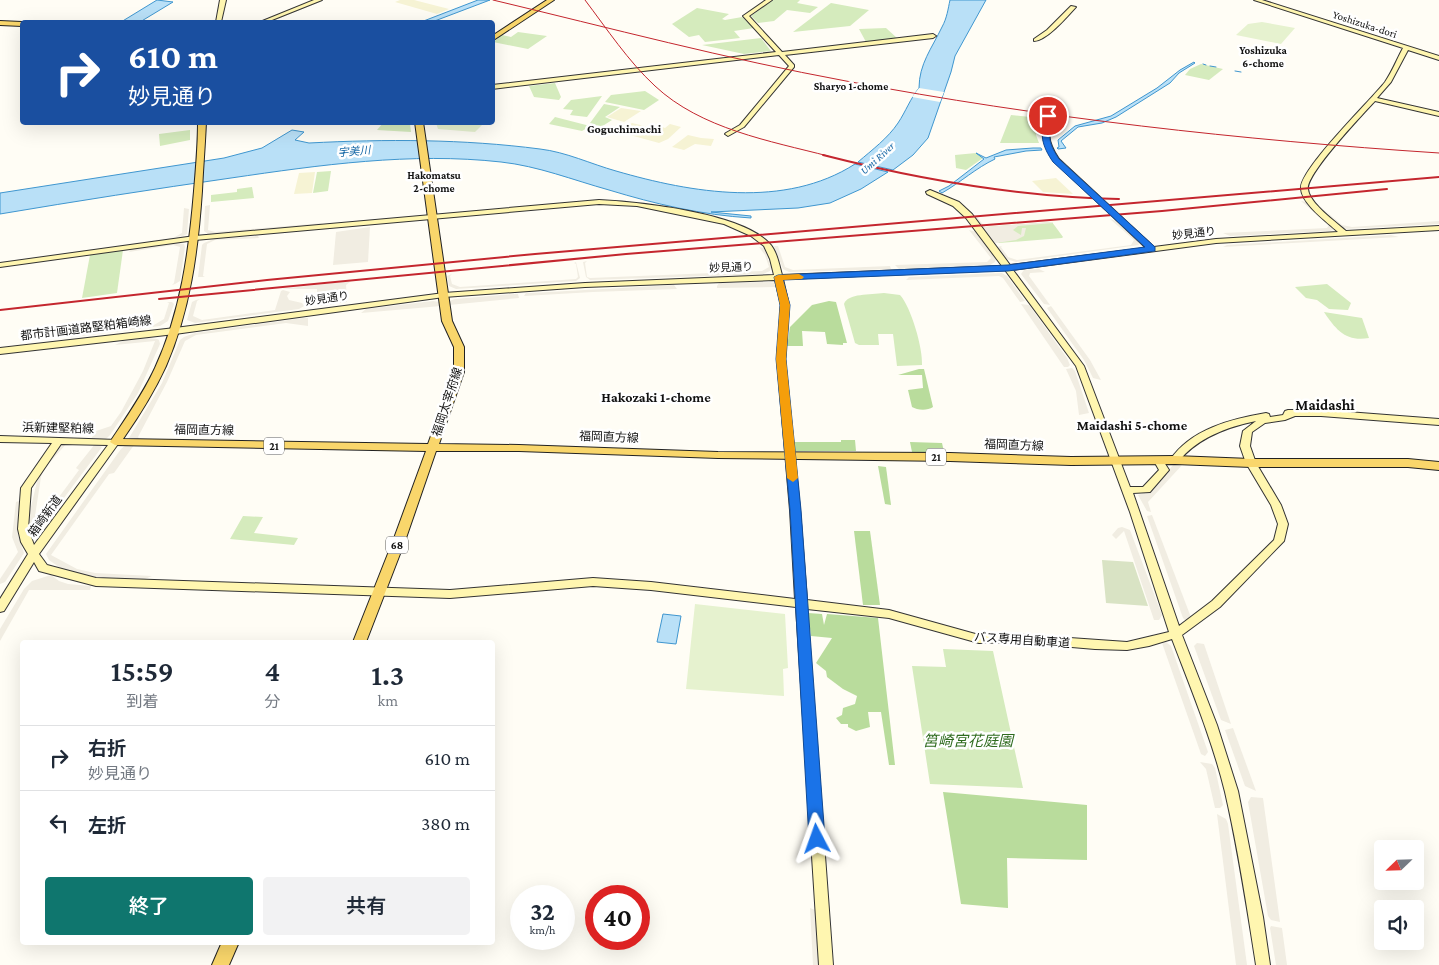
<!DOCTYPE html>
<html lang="ja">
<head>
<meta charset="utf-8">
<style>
	:root { --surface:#fff; --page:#f2f2f3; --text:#1f2937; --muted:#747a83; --line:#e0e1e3; --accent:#0f766e }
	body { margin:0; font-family:"Crimson Pro","Noto Sans JP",serif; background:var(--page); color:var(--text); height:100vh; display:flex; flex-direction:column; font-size:19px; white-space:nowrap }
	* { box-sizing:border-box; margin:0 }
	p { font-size:16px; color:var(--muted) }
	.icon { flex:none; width:28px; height:28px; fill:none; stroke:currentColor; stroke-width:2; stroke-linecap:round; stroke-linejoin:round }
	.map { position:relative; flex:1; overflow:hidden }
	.sheet { position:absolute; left:20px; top:640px; width:475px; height:305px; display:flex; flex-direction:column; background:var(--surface); border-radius:5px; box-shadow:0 5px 20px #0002 }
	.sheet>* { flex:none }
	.hud { position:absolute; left:20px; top:20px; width:475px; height:105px; border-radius:5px; box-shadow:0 5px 20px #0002; background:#1a4fa0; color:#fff; overflow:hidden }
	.needle { width:32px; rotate:247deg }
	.tools { position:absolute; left:1374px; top:840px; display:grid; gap:10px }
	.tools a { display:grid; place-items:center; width:50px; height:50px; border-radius:5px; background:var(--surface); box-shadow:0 5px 20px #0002; font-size:25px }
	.speed { position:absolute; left:510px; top:885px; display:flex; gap:10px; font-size:25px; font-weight:700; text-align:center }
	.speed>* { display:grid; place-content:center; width:65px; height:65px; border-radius:50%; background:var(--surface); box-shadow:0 5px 20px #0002; line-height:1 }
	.speed small { font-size:12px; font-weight:400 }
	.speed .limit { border:8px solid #d22; background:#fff; color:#111 }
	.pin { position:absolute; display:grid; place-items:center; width:42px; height:42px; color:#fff; margin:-21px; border:2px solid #fff; border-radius:50%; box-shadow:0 1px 5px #0007 }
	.me { position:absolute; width:55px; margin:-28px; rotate:356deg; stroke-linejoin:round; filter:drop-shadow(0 0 4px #0008) }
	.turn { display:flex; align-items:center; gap:18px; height:105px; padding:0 25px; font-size:22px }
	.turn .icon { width:65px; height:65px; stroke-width:2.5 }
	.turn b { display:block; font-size:35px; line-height:42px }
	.eta { display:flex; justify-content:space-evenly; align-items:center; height:85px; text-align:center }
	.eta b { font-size:30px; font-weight:600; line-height:35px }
	.button { display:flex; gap:10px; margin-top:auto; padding:10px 25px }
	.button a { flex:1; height:58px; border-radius:5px; background:var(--accent); color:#fff; font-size:20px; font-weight:600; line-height:58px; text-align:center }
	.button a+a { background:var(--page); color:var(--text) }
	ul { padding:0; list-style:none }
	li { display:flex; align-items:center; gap:15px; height:65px; padding:0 25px; border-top:1px solid var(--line) }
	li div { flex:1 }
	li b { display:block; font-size:19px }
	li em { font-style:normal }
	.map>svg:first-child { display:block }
	.farmland { fill:#f6f3d4 }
	.green { fill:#d5ebbd }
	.forest { fill:#b9dc9c }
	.cemetery { fill:#d9e3c4 }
	.pitch { fill:#e6f2cf }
	.plaza { fill:#f1ede2 }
	.water { fill:#b9e0f7; stroke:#3f96cf }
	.pier { fill:#fffdf5 }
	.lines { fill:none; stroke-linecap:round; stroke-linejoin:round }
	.stream { stroke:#3f96cf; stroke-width:1 }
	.secondary-casing { stroke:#333; stroke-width:2 }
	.primary-casing { stroke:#222; stroke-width:2 }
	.secondary { fill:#fff6b0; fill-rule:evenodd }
	.primary { fill:#f9d66b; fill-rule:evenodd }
	.rail-far1 { stroke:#c4262e; stroke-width:1 }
	.rail { stroke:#c4262e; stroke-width:2 }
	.route { fill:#1a73e8; stroke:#114b97 }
	.slow { fill:#f59e0b }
	.labels { text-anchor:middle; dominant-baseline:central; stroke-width:5; stroke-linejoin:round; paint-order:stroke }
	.far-street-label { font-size:11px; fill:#111; stroke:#fff }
	.far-neighbourhood-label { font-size:11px; font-weight:bold; fill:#111; stroke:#fff }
	.far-water-label { font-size:11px; font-style:italic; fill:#1768a6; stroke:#fff }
	.shield { fill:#fff; stroke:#585858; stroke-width:1 }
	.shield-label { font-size:11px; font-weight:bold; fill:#111 }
	.far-quarter-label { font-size:12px; font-weight:bold; fill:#111; stroke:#fff }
	.street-label { font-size:12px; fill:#111; stroke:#fff }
	.neighbourhood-label { font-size:14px; font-weight:bold; fill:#111; stroke:#fff }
	.quarter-label { font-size:15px; font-weight:bold; fill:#111; stroke:#fff }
	.near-park-label { font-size:15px; font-style:italic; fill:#2f6b1f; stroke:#fff }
</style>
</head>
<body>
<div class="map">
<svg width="1439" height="965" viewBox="0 0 1439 965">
	<rect width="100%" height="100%" fill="#fffdf5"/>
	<g class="farmland">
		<polygon points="400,0 414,0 449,9 437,14 395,2"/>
		<polygon points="621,108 641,111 624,122 607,117"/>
		<polygon points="632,123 653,128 657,125 665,128 670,124 681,127 668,139 659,143 619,132"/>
		<polygon points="688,135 701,138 714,139 711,146 695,144 684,150 672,147"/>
		<polygon points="315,172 312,193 294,194 299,173"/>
		<polygon points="1056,178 1073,194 1043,192 1032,181"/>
	</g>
	<g class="green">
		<polygon points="773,0 800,0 797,3 818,7 810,13 787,10 774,21 758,23 751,16"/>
		<polygon points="831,3 869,10 850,26 793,32"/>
		<polygon points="697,8 729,14 722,19 725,20 742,17 754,28 734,31 740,38 705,42 699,35 689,37 672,24"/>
		<polygon points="886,28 897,38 866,42 859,29"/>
		<polygon points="518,32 547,36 528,49 493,42 502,35 511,37"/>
		<polygon points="761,38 771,51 744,54 702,45"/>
		<polygon points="1201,64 1223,69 1209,80 1185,75 1190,69"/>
		<polygon points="555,83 561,97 559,100 534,97 529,86"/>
		<polygon points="645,91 659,100 644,110 605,102 611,95"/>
		<polygon points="602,96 587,117 570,115 573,110 563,109 571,100"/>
		<polygon points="604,104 620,107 605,117 612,120 601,127 590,123"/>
		<polygon points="1011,115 1040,118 1036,135 1039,143 1000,143"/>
		<polygon points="555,117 590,126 582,131 549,124"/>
		<polygon points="383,123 410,123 411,132 377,130"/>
		<polygon points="190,130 190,140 160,146 159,134"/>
		<polygon points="976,153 983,158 966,170 956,168 955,155"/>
		<polygon points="331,171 328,191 313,193 317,172"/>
		<polygon points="252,187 254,198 211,202 211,195 237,192 237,189"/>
		<polygon points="1052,222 1063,237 1062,238 999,243 985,227"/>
		<polygon points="123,250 117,293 82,298 90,255"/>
		<polygon points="1327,284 1351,303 1348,310 1329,309 1317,300 1306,298 1295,287"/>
		<path d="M884,293L900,295C911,307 923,348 922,365L897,366L893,334H878L879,345H859L855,343L844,304C848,293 870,295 884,293Z"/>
		<path d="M1324,312L1362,318L1369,338C1346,342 1336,330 1324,312Z"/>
		<polygon points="243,516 263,517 254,533 298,538 294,545 230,539"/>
		<polygon points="943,649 993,651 1023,788 930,784 912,666 946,667"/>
	</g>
	<g class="forest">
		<polygon points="829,301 836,302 847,343 843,343 843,345 827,344 825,332 802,331 803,346 787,346 790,327 812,305"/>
		<path d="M919,369H924L933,407C927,411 917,410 912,407L908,390L923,388L922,375H898Z"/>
		<polygon points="841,440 855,440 856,451 794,451 794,442 841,442"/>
		<polygon points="910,442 942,443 944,452 912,452"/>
		<polygon points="878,466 886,467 891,505 885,504"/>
		<polygon points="854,531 870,531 880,605 863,605"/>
		<polygon points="808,613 822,614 824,625 827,614 878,618 895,765 889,765 881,712 868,712 870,727 856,731 848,727 848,724 841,724 836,718 842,715 843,708 855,704 857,696 843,689 827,677 826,671 816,663 832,638 811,636"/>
		<polygon points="943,792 1087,805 1087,860 1007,858 1008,908 961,904"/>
	</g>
	<polygon class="cemetery" points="1102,560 1133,562 1148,606 1106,603"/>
	<g class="pitch">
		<polygon points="1262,22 1295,28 1281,44 1236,35 1248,24"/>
		<polygon points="436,123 436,122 484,123 475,132 438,129"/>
		<polygon points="695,604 785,614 788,668 783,669 784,696 686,689"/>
	</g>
	<g class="plaza">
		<polygon points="1301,201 1307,202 1334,229 1330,231 1230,236 1223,233 1327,228 1329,225"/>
		<polygon points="1315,202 1342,225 1352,227 1439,221 1439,224 1345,229"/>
		<polygon points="210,205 208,230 215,232 323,223 318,225 208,234 204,231 205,206"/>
		<polygon points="184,208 189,209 187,234 183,236 90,250 175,237 182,233"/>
		<polygon points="975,216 978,216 977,217 985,227 1052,222 1053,223 1018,226 1013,230 1021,235 1022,228 1026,228 1024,236 1016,240 996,243 993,242 979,226"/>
		<polygon points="1110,219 1117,221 1137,240 1139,245 1016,262 1006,259 997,247 1002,246 1001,247 1008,257 1017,260 1131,245 1134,240"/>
		<polygon points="370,227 368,262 333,265 336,232"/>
		<polygon points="969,230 977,232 996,259 995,262 990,265 899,269 895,265 987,262 991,258"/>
		<polygon points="1391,235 1399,237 1223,247 1227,245"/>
		<polygon points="258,236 259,238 215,240 207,244 203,276 205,277 198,277 202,245 204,243 214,239"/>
		<polygon points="177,243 184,244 185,247 180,281 175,284 172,285 174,283 180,247 173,245 129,252 131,249"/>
		<polygon points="774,246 778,246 785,267 793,270 890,266 891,269 789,272 783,269"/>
		<polygon points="759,247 764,248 771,267 770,271 763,274 590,280 586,277 583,262 587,261 585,263 587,277 590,278 762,271 769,267 765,255"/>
		<polygon points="576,262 580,278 576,281 456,289 449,286 447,276 452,274 450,276 452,284 460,287 576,279 578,277 576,264 574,263"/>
		<polygon points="1039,269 1045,272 1030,273 1029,276 1050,305 1044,304 1021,274 1024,270"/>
		<polygon points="1002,273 1007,276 1025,301 1020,302 1003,278 999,276 906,280 909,277"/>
		<polygon points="351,281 346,285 347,302 323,306 317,305 317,289 281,289"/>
		<polygon points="769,282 776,283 782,304 780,326 780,304 776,287 717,288 717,286 719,283"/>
		<polygon points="674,285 677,289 593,292 524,296 526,293 531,293"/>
		<polygon points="283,290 290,292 287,296 289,300 302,303 304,306 299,309 195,323 187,320 192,302 196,300 200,299 197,301 193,316 202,320 275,310 281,291"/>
		<polygon points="514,294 518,294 519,298 449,305 449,301 455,299"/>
		<polygon points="433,301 440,302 441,306 361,313 366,309"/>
		<polygon points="167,302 172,302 174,304 168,321 160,326 67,338 68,335 154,325 164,319 169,303"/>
		<polygon points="1021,304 1029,305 1067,358 1070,365 1068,367 1064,367"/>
		<polygon points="1051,306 1090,360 1101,380 1093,378 1084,360 1047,308"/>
		<polygon points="303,318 308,318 308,326 286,323 196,335 185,341 167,382 138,437 140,440 129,438 162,383 180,340 184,337 195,333"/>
		<polygon points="148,338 157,339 159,340 160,344 138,393 110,435 106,439 91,439 96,431 111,426 121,412 143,371 155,341 115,345 123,341"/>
		<polygon points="1072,368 1075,371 1089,413 1079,415 1076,391 1066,369"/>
		<polygon points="67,443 44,469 41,477 35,516 45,516 79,470 76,468 95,444 102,447 43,526 36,529 31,529 29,526 30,511 39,473 61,444"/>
		<polygon points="126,445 134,445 114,473 109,474 51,555 77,569 95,573 152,576 145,579 95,577 75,573 59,567 49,560 46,554 121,449"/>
		<polygon points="1183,464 1148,502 1151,512 1147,511 1138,495 1153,490 1173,465"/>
		<polygon points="19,501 21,502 18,535 24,553 5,582 0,584 0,579 18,552 12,537 16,502"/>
		<polygon points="1152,515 1192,620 1186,621 1183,618 1147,516"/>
		<polygon points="1122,527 1130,530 1162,615 1159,620 1154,620 1124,531 1116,539 1112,535 1118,528"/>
		<polygon points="51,575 59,581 68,584 91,586 90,590 29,590 0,641 0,629 24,589 32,581"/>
		<polygon points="1166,642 1171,646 1208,752 1205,756 1201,754 1162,643"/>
		<polygon points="1197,643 1204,644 1231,724 1221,720 1194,646"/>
		<polygon points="1233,728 1256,791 1245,786 1225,730"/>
		<polygon points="1200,762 1212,764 1215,768 1223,805 1220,808 1215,808 1206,769"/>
		<polygon points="1251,797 1263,798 1280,922 1271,920 1268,916 1248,802"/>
		<polygon points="1217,814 1226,819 1228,824 1247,965 1236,965"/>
		<polygon points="810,908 815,910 819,965 813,965"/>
		<polygon points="1271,926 1282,928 1287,965 1276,965 1270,928"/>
	</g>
	<g class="water">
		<polygon points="157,0 173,2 140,22 121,22"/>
		<polygon points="478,0 490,0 432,22 421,22"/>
		<path d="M950,0H986L955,56L951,72L928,138L913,155L893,170L858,162C872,150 888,138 898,123C906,111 910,99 919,88C919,64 932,48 942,27C947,18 948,9 950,0Z"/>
		<polygon points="1194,62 1195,63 1179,73 1170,83 1116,117 1102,123 1078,127 1061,141 1066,148 1058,149 1057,148 1059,147 1058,140 1075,126 1111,116 1157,88 1180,70"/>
		<path d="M292,130L304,132L295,140L309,143C386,139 463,139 540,149C566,152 591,164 616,171C692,193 785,209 855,164L888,172L861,189L830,203L798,208L711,212L751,216V218C702,215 655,204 609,190C573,180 538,166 501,162C411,152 320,165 231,178C154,189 77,201 0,214V193L224,158L262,148Z"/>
		<path d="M1033,148H1041L1042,150L1026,151L994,157L995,159C976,168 961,182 942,193L939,191L949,186L984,159L976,153L986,158L1006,150Z"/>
		<polygon points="663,614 681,616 676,644 657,642"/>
	</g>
	<polygon class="pier" points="919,88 944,92 940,102 912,97"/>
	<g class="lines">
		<g class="stream">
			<polyline points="1203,64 1206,65"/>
			<polyline points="1210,66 1216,67"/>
			<polyline points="1235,71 1241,72"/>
		</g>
		<defs>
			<g id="secondary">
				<polygon points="220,0 226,0 221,22 216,22"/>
				<polygon points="314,0 322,0 267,22 260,22"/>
				<polygon points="766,0 772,0 749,16 782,52 933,34 936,36 933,38 785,55 794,65 794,67 744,127 728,136 725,134 726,133 740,125 789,66 779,55 492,89 492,85 776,52 743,16"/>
				<path d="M1254,0H1262L1439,56V60L1408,50L1391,82L1377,98L1439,112V116L1375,101C1362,115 1306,174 1308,189C1309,203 1336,222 1346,231L1439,226V230L1216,243L1013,270L1084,366L1130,487H1143L1159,470L1154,461L1156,459H1162L1169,470L1150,492L1133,493L1179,626L1212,601L1274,540L1278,524L1271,505L1246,463L1240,446L1243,431L1256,421C1227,427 1197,438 1178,462H1172L1170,460C1191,429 1231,419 1266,413L1269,414L1270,417L1283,415L1285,411L1288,410H1321L1439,419V425L1321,416H1295L1285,420L1265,423L1252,432L1250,446L1256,463L1281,505L1288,524L1284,541L1220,607L1182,635L1217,725L1238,791L1263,917L1270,965H1256C1247,907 1238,848 1225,792C1212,739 1191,689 1172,639L1149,646L1127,650L1095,649L1013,642L979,643L889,618L807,609L833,965H819L796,607L651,590L593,586L450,598L96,586L39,571L34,562L4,611L0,612V599L28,554L21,542L18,529L21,488L52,443L0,442V436L118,440L120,442L118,444L39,554L47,565L96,578L450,590L593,578L651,582L795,599L790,510L777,359L781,305L775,280L585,287L444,297L175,334L0,354V348L175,328L444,293L585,283L774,275L770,259L764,246L751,236L724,224L637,206L599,204L195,240L0,267V263L195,236L599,200C640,202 741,213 769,243C777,251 779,264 782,275L1002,266L966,218L953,206L927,194L926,192L930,190L959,202L972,214L1010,265L1146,248L1053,160C1040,140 1041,132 1047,110L1050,108L1053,110C1048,131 1046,140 1059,159L1154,247L1216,239L1338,232C1327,222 1302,204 1301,189C1298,171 1371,100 1385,82C1392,72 1397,59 1403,48ZM1005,270L1076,366L1130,512L1169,632L1127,642L1013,634L979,635L889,610L807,600L800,510L785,359L789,305L783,279ZM61,444L108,445L34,545L28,529L31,488Z"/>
				<path d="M1071,6L1076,7C1067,17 1046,41 1034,41V39L1047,30Z"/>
			</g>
			<g id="primary">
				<polygon points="547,0 554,0 492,41 492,36"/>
				<polygon points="0,21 22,22 23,22 22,26 0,25"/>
				<path d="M198,122H206C205,146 203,168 202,191C198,251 190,311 166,366C154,392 139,416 123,439L428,444L454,372V347L442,321L415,122H423L452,321L464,347V372L439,444L519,445L718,452L950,453L1071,457L1175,456L1251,459H1408L1439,462V470L1408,467H1251L1175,464L1071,465L950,461L718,458L519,451H436L405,541L366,642H353L393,541L426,451L115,445L110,442C126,418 143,394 155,368C181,312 189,251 194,191C196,168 198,145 198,122Z"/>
				<polygon points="222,942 239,942 229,965 212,965"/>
			</g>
		</defs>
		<use href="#secondary" class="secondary-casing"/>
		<use href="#primary" class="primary-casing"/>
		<use href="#secondary" class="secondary"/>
		<use href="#primary" class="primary"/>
		<g class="rail-far1">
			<path d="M493,0C610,28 727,59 846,81C1042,118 1240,140 1439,153"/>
			<path d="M585,0C607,29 628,61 655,86C701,129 770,141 828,156"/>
		</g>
		<g class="rail">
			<path d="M823,155C921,180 1018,197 1119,199"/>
			<polyline points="159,299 626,254 1162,211 1387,189"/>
			<polyline points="0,310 267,280 535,254 1439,177"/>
		</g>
	</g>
	<path class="route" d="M1046,115L1052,116C1049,136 1047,141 1059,159L1155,247V251L1008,271L783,280L790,305L786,359L801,510L825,839L823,844L817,846L812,844L809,839L790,510L776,359L780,305L774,277L778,275L1008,265L1145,247L1053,162C1042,146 1039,134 1046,115Z"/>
	<polygon class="slow" points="799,274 804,277 802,279 783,280 790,305 786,359 798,478 793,482 787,478 776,359 780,305 774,277 778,275"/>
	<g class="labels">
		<g class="far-street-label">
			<text transform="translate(1365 24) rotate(18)">Yoshizuka-dori</text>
			<text transform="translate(1194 233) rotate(-6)">妙見通り</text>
			<text transform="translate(731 267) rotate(-2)">妙見通り</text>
			<text transform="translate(327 298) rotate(-8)">妙見通り</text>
		</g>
		<g class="far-neighbourhood-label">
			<text x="1263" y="50">Yoshizuka<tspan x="1263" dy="13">6-chome</tspan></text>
			<text x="851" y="86">Sharyo 1-chome</text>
			<text x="434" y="175">Hakomatsu<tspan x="434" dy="13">2-chome</tspan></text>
		</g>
		<g class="far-water-label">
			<text transform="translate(354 151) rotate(-5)">宇美川</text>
			<text transform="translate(877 158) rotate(-42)">Umi River</text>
		</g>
		<g class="shield">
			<rect x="264" y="437.5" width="20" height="17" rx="4"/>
			<rect x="926" y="448.5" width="20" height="17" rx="4"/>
			<rect x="386" y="536.5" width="22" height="17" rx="4"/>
		</g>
		<g class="shield-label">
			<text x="274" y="446">21</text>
			<text x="936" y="457">21</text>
			<text x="397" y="545">68</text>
		</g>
		<g class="far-quarter-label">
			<text x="624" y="129">Goguchimachi</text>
		</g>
		<g class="street-label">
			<text transform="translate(86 328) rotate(-7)">都市計画道路堅粕箱崎線</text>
			<text transform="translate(447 402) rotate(-72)">福岡太宰府線</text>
			<text transform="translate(58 428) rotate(1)">浜新建堅粕線</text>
			<text transform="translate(204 430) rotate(1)">福岡直方線</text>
			<text transform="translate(609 437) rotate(2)">福岡直方線</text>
			<text transform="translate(1014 445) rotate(2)">福岡直方線</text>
			<text transform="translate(45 516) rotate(-54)">箱崎新道</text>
			<text transform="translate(1022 640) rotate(4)">バス専用自動車道</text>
		</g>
		<g class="neighbourhood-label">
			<text x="656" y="397">Hakozaki 1-chome</text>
			<text x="1132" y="425">Maidashi 5-chome</text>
		</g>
		<g class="quarter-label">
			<text x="1325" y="405">Maidashi</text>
		</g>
		<g class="near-park-label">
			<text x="968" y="741">筥崎宮花庭園</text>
		</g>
	</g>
</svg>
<div class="tools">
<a><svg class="needle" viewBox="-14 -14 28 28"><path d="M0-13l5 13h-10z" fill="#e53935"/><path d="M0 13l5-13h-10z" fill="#747a83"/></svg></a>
<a><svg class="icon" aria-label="sound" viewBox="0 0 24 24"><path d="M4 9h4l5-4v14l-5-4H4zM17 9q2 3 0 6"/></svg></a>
</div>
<div class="speed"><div>32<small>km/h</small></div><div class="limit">40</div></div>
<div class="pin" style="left:1048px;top:116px;background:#d93025"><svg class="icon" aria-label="arrive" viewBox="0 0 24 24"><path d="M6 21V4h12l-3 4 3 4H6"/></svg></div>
<svg class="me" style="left:817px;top:839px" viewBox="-20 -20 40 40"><path d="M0-17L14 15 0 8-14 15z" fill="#1a73e8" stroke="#fff" stroke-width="4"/></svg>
<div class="hud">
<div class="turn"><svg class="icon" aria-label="right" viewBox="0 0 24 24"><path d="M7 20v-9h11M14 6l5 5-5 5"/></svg><div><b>610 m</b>妙見通り</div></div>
</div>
<section class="sheet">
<div class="eta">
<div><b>15:59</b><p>到着</p></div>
<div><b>4</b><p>分</p></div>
<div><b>1.3</b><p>km</p></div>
</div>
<ul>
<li><svg class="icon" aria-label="right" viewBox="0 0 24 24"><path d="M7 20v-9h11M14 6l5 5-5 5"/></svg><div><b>右折</b><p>妙見通り</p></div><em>610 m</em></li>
<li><svg class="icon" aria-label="left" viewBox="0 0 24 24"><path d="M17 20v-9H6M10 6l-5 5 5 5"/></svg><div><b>左折</b></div><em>380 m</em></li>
</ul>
<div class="button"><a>終了</a><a>共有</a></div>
</section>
</div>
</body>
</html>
